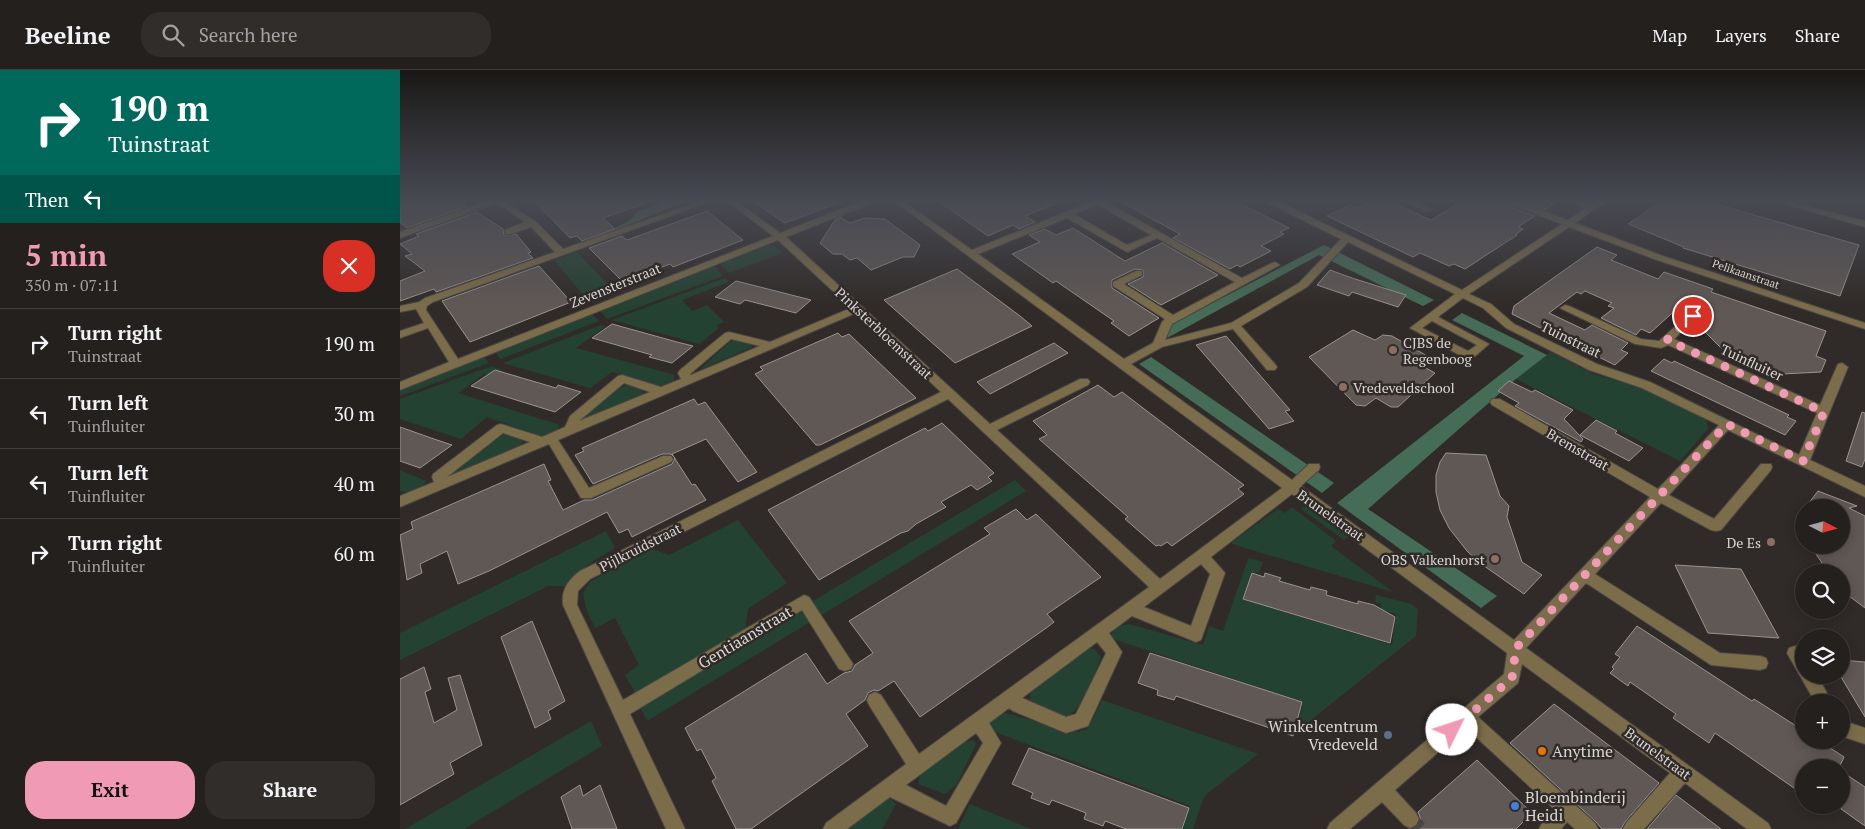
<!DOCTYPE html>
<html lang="en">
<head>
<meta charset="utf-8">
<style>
	:root { --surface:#24201e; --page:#302d2b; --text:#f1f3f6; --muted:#a3a3a4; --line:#413e3c; --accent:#f09ab5 }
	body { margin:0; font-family:"PT Serif",serif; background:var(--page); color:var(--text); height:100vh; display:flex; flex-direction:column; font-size:19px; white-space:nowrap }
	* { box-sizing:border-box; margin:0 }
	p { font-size:16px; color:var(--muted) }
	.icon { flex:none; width:28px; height:28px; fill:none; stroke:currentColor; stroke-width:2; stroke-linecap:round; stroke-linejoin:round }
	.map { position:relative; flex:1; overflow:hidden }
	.panel { display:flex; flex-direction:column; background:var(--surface); width:400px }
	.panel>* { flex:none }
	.banner { background:#00695c; color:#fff; overflow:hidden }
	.needle { width:32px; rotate:96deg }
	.buttons { position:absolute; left:1395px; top:429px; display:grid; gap:10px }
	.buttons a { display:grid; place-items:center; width:55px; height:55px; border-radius:50%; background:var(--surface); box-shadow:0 2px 12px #0003,0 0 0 1px var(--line); font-size:25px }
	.pin { position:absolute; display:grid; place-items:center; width:42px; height:42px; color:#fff; margin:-21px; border:2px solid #fff; border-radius:50%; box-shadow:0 1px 5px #0007 }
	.me { position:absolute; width:55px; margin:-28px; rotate:49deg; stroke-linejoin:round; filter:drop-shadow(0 0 4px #0008) }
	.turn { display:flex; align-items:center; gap:18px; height:105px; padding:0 25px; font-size:22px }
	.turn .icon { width:65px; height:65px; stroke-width:2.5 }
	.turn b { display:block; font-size:35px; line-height:42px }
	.then { display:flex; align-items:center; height:48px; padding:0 25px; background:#0003; gap:10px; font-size:19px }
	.round { display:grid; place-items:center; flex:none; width:52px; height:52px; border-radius:20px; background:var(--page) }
	.summary { display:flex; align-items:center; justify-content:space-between; height:85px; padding:0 25px }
	h1 { font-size:30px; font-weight:700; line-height:38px; color:var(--accent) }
	.cta { display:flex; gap:10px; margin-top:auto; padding:10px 25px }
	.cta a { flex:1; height:58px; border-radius:20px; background:var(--accent); color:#111; font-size:20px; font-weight:700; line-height:58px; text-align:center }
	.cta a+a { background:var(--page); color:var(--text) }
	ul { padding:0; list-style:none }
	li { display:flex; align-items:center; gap:15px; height:70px; padding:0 25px; border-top:1px solid var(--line) }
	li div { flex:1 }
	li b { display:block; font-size:19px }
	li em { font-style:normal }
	header { display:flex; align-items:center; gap:30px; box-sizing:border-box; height:70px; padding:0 25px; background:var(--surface); border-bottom:1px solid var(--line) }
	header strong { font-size:24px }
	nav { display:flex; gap:28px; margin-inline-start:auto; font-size:18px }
	.search { width:350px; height:45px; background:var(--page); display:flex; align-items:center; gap:12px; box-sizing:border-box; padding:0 18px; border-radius:20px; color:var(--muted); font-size:19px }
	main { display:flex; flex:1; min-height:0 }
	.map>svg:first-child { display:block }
	.green { fill:#244231 }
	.forest { fill:#446c56 }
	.building { fill:#5f5855; stroke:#9a938f }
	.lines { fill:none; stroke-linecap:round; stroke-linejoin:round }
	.minor-tunnel { stroke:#4a4542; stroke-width:16; stroke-dasharray:16 8; stroke-linecap:butt }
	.minor-casing { stroke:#4b4644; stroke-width:2 }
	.minor { fill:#7b6d4a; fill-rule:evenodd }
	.route { stroke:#f09ab5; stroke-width:9; stroke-dasharray:0 16.2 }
	.education-dot { fill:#8d6e63; stroke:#302b28; stroke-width:2 }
	.service-dot { fill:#5c6f8a; stroke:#302b28; stroke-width:2 }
	.food-dot { fill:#e8710a; stroke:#302b28; stroke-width:2 }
	.shop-dot { fill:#3f7fe0; stroke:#302b28; stroke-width:2 }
	.labels { text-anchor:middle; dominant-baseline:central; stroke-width:5; stroke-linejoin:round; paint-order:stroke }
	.far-street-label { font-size:11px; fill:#dad6d4; stroke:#302b28 }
	.street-label { font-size:14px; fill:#dad6d4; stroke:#302b28 }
	.poi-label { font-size:14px; fill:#dad6d4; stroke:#302b28; text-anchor:start }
	.near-street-label { font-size:16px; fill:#dad6d4; stroke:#302b28 }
	.near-poi-label { font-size:16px; fill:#dad6d4; stroke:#302b28; text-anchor:start }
</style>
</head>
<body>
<header>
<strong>Beeline</strong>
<div class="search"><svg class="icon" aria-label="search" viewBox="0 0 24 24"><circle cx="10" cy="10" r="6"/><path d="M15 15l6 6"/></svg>Search here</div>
<nav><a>Map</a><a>Layers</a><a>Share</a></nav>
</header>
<main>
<section class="panel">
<div class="banner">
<div class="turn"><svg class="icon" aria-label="right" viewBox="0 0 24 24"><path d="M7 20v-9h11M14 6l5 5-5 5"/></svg><div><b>190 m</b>Tuinstraat</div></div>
<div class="then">Then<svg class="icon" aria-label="left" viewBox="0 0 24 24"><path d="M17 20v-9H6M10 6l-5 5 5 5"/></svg></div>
</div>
<div class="summary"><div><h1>5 min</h1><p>350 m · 07:11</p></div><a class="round" style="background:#d93025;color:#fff"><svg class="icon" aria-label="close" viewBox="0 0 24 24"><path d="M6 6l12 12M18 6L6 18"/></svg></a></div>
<ul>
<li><svg class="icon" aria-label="right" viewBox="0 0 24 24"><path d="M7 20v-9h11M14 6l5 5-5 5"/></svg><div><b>Turn right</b><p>Tuinstraat</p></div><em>190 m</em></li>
<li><svg class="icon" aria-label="left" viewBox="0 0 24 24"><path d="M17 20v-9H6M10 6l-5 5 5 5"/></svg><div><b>Turn left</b><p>Tuinfluiter</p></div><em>30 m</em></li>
<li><svg class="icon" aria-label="left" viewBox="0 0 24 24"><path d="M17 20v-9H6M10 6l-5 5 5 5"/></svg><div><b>Turn left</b><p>Tuinfluiter</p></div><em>40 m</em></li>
<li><svg class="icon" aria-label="right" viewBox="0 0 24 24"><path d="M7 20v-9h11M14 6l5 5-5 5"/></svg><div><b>Turn right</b><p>Tuinfluiter</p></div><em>60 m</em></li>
</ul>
<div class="cta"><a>Exit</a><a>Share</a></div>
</section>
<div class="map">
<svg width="1465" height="759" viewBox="0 0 1465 759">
	<rect width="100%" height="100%" fill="#302b28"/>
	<g class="green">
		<polygon points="370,175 375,176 382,183 329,203 320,194"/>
		<polygon points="177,182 216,223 190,233 154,190"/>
		<polygon points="315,196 323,206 207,249 200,241"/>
		<polygon points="325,208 329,212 282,230 292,241 307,235 324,252 317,255 318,259 299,274 212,250"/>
		<polygon points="192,244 199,251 100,289 96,282"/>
		<polygon points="201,255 206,256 176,278 275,305 274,310 263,315 257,315 212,302 190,318 103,293"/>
		<polygon points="332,270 350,274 352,277 299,300"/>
		<polygon points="1150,282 1193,304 1242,318 1306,349 1308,359 1280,391 1116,309"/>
		<polygon points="84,287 89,293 0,326 0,321"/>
		<polygon points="92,296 102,300 94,306 84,304 58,323 160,355 157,360 141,366 87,347 61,369 0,349 0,329"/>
		<polygon points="229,314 242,319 243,324 187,348 183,347 219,318"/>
		<polygon points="106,364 122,369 122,373 120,376 57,402 53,402 98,367"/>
		<path d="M0,400L26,411C21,420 9,424 0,421Z"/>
		<polygon points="615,410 626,421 247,651 239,635"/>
		<polygon points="904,435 948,467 944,470 901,439"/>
		<polygon points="892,437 936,471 931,476 993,522 832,474 832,472 878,439 885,443"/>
		<polygon points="338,450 387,513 348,539 345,561 237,626 225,605 239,595 215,548 195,558 187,541 183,523 190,512 251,478 269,485"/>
		<path d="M206,461L215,478C197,489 178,498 166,516H148L0,590V563Z"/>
		<polygon points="850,488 863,492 859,503 852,502 842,529 992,575 996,544 981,539 981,534 975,532 976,525 1012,534 1018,540 1016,566 896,662 903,632 713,569 711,564 719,556 729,554 803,575 809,556 823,561 848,489"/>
		<path d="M688,578L694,579L701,587C695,601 680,650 662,646C651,643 640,635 630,630L631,621Z"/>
		<polygon points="702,630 858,684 808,723 803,729 793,759 783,759 790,736 590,660 588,652 594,645 604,643 678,662 688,659"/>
		<polygon points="191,651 202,676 64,759 5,759"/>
		<polygon points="573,670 576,674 557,714 545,724 518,714 520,705 564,672"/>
		<polygon points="490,728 496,734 482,759 445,759"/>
		<polygon points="570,734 631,759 558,759"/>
	</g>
	<g class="forest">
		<path d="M268,131H290C254,143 221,160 185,172L182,170C195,165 232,155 236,142Z"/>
		<polygon points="924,175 1034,230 1023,236 919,185 767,268 770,255"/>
		<polygon points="1062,243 1147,285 1116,309 968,439 1097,526 1081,538 937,433 1124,286 1052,250"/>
		<polygon points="751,287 934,413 922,423 739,294"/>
	</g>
	<g class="building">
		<polygon points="0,131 60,131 68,136 7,158 0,152"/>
		<polygon points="134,131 246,131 246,133 203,148 215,159 182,171 177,166 170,168"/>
		<polygon points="352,131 441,131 441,132 385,153"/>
		<polygon points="538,131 662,131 625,146 635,152 619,159 613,155 588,166"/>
		<polygon points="719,131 835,131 889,158 880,162 884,164 861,176 871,181 840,197 837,195 830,199 773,168 780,164"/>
		<polygon points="971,131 988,131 1031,150 1063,131 1102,131 1104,135 1135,146 1118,157 1123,159 1115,165 1117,165 1065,199 1054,194 1049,196 1020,183 1013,187 927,146 950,135 957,138"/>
		<polygon points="1119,131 1158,131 1144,140"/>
		<polygon points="1262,131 1305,131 1459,175 1440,226 1283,178 1284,177 1228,154"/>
		<polygon points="307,141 343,170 273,197 270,194 223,212 189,178 222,166 227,170"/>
		<polygon points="77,142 103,159 104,165 116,164 131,182 128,183 133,188 36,222 34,219 0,231 0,211 25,201 5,186 12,184 0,174 19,166 16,164"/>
		<polygon points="440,147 450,153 464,148 485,149 520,175 514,187 503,187 471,200 457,188 450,190 442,184 433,184 420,173 435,150"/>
		<polygon points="673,158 725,191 762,173 818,205 761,235 728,214 743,207 743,200 735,199 712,210 712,218 759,248 729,266 711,253 714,251 656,211 653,213 612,184 640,172 629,165 645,159 656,165"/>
		<polygon points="1197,177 1217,185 1211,190 1258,209 1264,202 1313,219 1311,222 1426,261 1416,286 1426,290 1421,302 1382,304 1327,284 1295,252 1300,247 1299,243 1287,243 1280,236 1250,263 1241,259 1236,265 1201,248 1214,238 1208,236 1212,233 1185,221 1181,224 1177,222 1149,243 1185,260 1192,255 1228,273 1221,280 1228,283 1215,295 1112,244 1114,236"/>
		<polygon points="139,196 171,232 70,272 42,231"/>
		<polygon points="557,199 620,246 632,256 555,293 484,230"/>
		<polygon points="930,200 952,208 1006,225 998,237 952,222 949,226 917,215"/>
		<polygon points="336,211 356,216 411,230 396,243 345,230 340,234 315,227"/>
		<polygon points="212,254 277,272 293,276 272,293 249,287 252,285 192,268"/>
		<polygon points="953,260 975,270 983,265 992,266 1029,287 1026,298 1035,303 998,337 991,337 976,328 965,336 956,335 909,287"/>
		<polygon points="438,263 442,267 449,264 516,328 420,375 416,375 355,304 363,300 360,297"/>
		<polygon points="826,266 890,340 885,341 894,351 869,359 796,275"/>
		<polygon points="654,273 668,283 590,324 577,312"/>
		<polygon points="1264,289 1272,293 1274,291 1389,345 1387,347 1396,351 1385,365 1251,301"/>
		<polygon points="95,300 156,318 158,315 181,322 155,342 71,316"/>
		<polygon points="1109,311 1132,322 1135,320 1173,340 1164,349 1183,369 1181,372 1115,336 1119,333 1098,321"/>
		<polygon points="698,315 714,327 722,322 844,415 838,419 844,424 772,476 767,472 761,476 759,475 756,476 725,449 728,447 639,369 647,365 633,351"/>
		<polygon points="294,329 298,335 305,332 357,402 338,412 306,369 272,384 292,415 295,414 306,430 232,467 228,459 219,463 207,442 89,501 58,514 47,481 20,494 22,503 7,510 0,465 13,459 11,452 144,394 151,410 148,411 163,440 184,430 192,430 272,394 275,388 271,384 262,384 193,414 175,385 184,381 182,378"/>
		<polygon points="1462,342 1465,343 1465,389 1462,397 1446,391"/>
		<polygon points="1196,350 1217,361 1215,363 1243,378 1229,391 1180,365"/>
		<polygon points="542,353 594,403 588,407 592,411 577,420 571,415 541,432 546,437 516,454 508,461 501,463 419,510 368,440 525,358 528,361"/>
		<polygon points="0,357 34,369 52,375 20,398 0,391"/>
		<polygon points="1046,383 1086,385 1100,426 1109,436 1107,447 1122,492 1142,505 1124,524 1080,493 1067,481 1049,458 1040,440 1036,422 1036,405 1040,392"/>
		<polygon points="1418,421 1457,436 1449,438 1465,446 1465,538 1441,520 1441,502 1428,502 1410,475 1441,475 1441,438 1405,438"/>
		<polygon points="616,439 627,450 636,444 701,507 647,544 654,552 649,556 520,647 494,611 478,621 474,620 468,623 465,630 446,644 468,676 351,759 336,759 312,711 316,708 301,679 297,681 285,658 406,583 427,614 444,603 452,601 455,595 473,583 449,551 590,464 584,458"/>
		<polygon points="1275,495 1341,499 1379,568 1308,563"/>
		<polygon points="852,503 864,507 865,503 881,508 879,511 910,520 911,517 927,521 926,525 958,534 958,531 974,535 995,547 990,573 843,529"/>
		<polygon points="132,551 165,631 148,641 151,649 135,658 101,567"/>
		<polygon points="1237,556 1352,631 1354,629 1404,661 1404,670 1418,670 1444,687 1439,698 1404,698 1404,725 1315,663 1309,673 1273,648 1276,644 1230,612 1228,616 1210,603 1214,599 1212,597 1220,587 1215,584"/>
		<polygon points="750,583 902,632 893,666 776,626 774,630 757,625 758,620 738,613"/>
		<polygon points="1441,590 1465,592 1465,647 1441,607"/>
		<polygon points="24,597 31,619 25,622 34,653 57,640 48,608 60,605 82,675 50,693 54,704 0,735 0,609"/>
		<polygon points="1154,634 1259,713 1225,752 1221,759 1202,759 1196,752 1110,673"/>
		<polygon points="629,678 789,738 782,759 726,759 705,751 703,756 684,749 686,743 652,730 649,735 631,728 633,723 612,714"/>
		<polygon points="1077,690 1132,743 1116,759 1012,759 1018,756 1021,750 1018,742"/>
		<polygon points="1441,701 1465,717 1465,756 1441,739"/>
		<polygon points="180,715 183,726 200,715 217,759 172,759 161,727"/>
		<polygon points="1276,725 1321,759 1247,759"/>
	</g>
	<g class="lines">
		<polyline class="minor-tunnel" points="1010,749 1019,759"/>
		<defs>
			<g id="minor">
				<path d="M87,131H103L135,151L163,179L301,131H312L33,232L27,236L26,240L58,289L373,166L327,131H336L380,163L462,131H473L472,133L386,167L590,354L680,309H688L690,312L688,315L597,360L760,509L882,418L494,131H503L572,180L693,131H704L842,208L872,193L875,192L880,195L772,254L765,270L831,253L899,213L941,169L868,133L867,131H877L1062,220L1162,154L1105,133L1104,131H1115L1168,150L1186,138L1172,133L1171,131H1182L1192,134L1198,131H1207L1175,153L1263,186L1465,253V259L1257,190L1169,157L1069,224L1091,234L1114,254L1197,294L1250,312L1399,385L1417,343L1268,275L1261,278L1235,274L1160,238L1165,235L1169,236L1241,269L1259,271L1289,244H1297L1298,246L1297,248L1274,269L1420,335L1438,294L1442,293L1448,297L1410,390L1465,416V427L1328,360L1269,425L1314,449L1361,394H1371L1372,397L1371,400L1321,460L1316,461L1311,460L1261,433L1195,504L1320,583L1360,586L1366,588L1368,593L1366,598L1360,600L1311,595L1186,513L1126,578L1368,753L1371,759H1347L1285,713L1244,759H1223L1226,753L1270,703L1122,594L1118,613L1078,647L1195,753L1198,759H1175L1167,752L1161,759H1139L1142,753L1154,739L1066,658L995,720L1016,743L1019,749L1016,755L1010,758L1004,755L982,732L950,759H927L930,753L1104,604L1107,583L892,424L811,487L825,503L801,570L796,572L732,546L709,563L722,582L688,656L666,663L613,641L609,638L589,653L601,673L556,753L550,756L490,727L447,759H423L426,753L506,694L469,635L467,630L469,625L475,622L481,625L519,684L749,517L548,329L190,509L178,521L177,535L223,630L404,525L409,527L453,594L451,599L445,601L439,599L402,540L230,644L285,759H266L163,535C161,520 168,510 180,501L541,322L456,243L158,370L189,418L263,386H271L273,389L271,392L191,428H181L149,374L0,437V426L34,412L32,407L33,404L97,355L101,354L142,367L165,357L170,346L218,306L222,305L261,317L281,309L278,303L280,300L325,263L329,262L370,272L451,238L378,170L0,320V312L49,292L28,258L0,268V261L24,253L16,239L0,242V236L19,232L25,228L155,182L131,157L111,164H105V160L125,152L96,133L0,168V162ZM698,135L751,165L727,175L674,144ZM667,148L727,182L757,168L835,212L773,245L724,214L742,205V201H736L713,212V216L765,249L762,252L753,273L724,289L578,184ZM948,172L1055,224L1010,258L1065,288H1073L1089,274L1038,247L1063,228L1083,238L1106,258L1189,300L1242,318L1319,355L1258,419L1100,329H1092L1090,332L1092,335L1250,427L1114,570L901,416L919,400L920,397L919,394H909L892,410L731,294L762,277L833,259L867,300H875L877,297L875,294L841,256L907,217ZM1032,251L1077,275L1068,281L1022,258ZM331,269L360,276L291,305L290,304ZM224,313L250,322L179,351ZM103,363L130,372L47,407ZM801,494L810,504L791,556L744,537ZM697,572L706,583L676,644L666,647L622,628ZM576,663L583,673L546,736L506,715Z"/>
				<polygon points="1004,131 1014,131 1033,140 1026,142"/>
				<polygon points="1374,131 1386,131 1465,151 1465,157"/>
				<path d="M1395,576C1407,581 1404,594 1404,605H1417L1432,632H1415L1387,583L1389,578Z"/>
				<polygon points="1441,650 1465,658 1465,674 1441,666"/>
			</g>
		</defs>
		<use href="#minor" class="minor-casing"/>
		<use href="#minor" class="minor"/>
	</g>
	<linearGradient id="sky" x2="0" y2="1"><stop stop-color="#1a1816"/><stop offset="0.55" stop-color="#484a53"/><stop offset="1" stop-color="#484a53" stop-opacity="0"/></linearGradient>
	<rect width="1465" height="237" fill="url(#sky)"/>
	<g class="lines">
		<polyline class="route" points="1052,660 1112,608 1116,578 1327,354 1403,391 1424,342 1267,270 1293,246"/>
	</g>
	<g class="education-dot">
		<circle cx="993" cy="280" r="5"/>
		<circle cx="943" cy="317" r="5"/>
		<circle cx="1371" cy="472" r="5"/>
		<circle cx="1095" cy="489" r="5"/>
	</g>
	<circle class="service-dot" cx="988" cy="665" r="5"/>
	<circle class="food-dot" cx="1142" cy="681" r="5"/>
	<circle class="shop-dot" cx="1115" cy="736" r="5"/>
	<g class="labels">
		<g class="far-street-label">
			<text transform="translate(1346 204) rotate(19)">Pelikaanstraat</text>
		</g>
		<g class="street-label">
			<text transform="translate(215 215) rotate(-22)">Zevensterstraat</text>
			<text transform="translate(484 263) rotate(43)">Pinksterbloemstraat</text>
			<text transform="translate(1171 269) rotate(26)">Tuinstraat</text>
			<text transform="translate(1352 292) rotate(25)">Tuinfluiter</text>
			<text transform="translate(1178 379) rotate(30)">Bremstraat</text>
			<text transform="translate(931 445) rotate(35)">Brunelstraat</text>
			<text transform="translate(240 477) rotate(-27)">Pijlkruidstraat</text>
			<text transform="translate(1258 683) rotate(36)">Brunelstraat</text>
		</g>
		<g class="poi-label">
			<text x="1003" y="272">CJBS de<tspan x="1003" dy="16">Regenboog</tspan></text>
			<text x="953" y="317">Vredeveldschool</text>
			<text x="1361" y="472" text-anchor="end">De Es</text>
			<text x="1085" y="489" text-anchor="end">OBS Valkenhorst</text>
		</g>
		<g class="near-street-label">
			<text transform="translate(345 567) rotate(-31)">Gentiaanstraat</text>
		</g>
		<g class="near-poi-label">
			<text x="978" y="656" text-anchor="end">Winkelcentrum<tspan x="978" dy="18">Vredeveld</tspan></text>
			<text x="1152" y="681">Anytime</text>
			<text x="1125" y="727">Bloembinderij<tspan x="1125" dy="18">Heidi</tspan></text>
		</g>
	</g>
</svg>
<div class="buttons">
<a><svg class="needle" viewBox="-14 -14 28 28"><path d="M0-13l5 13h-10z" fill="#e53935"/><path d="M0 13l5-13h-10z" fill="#a3a3a4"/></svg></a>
<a><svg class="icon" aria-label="search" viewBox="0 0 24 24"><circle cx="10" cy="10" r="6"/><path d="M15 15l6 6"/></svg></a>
<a><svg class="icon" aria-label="layers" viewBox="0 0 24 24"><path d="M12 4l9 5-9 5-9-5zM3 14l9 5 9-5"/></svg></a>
<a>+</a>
<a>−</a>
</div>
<div class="pin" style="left:1293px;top:246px;background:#d93025"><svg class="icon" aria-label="arrive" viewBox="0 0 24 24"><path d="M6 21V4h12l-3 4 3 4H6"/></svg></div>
<svg class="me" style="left:1052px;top:660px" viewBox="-20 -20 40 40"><circle r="19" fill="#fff"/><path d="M0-13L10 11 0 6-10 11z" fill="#f09ab5"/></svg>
</div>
</main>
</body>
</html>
